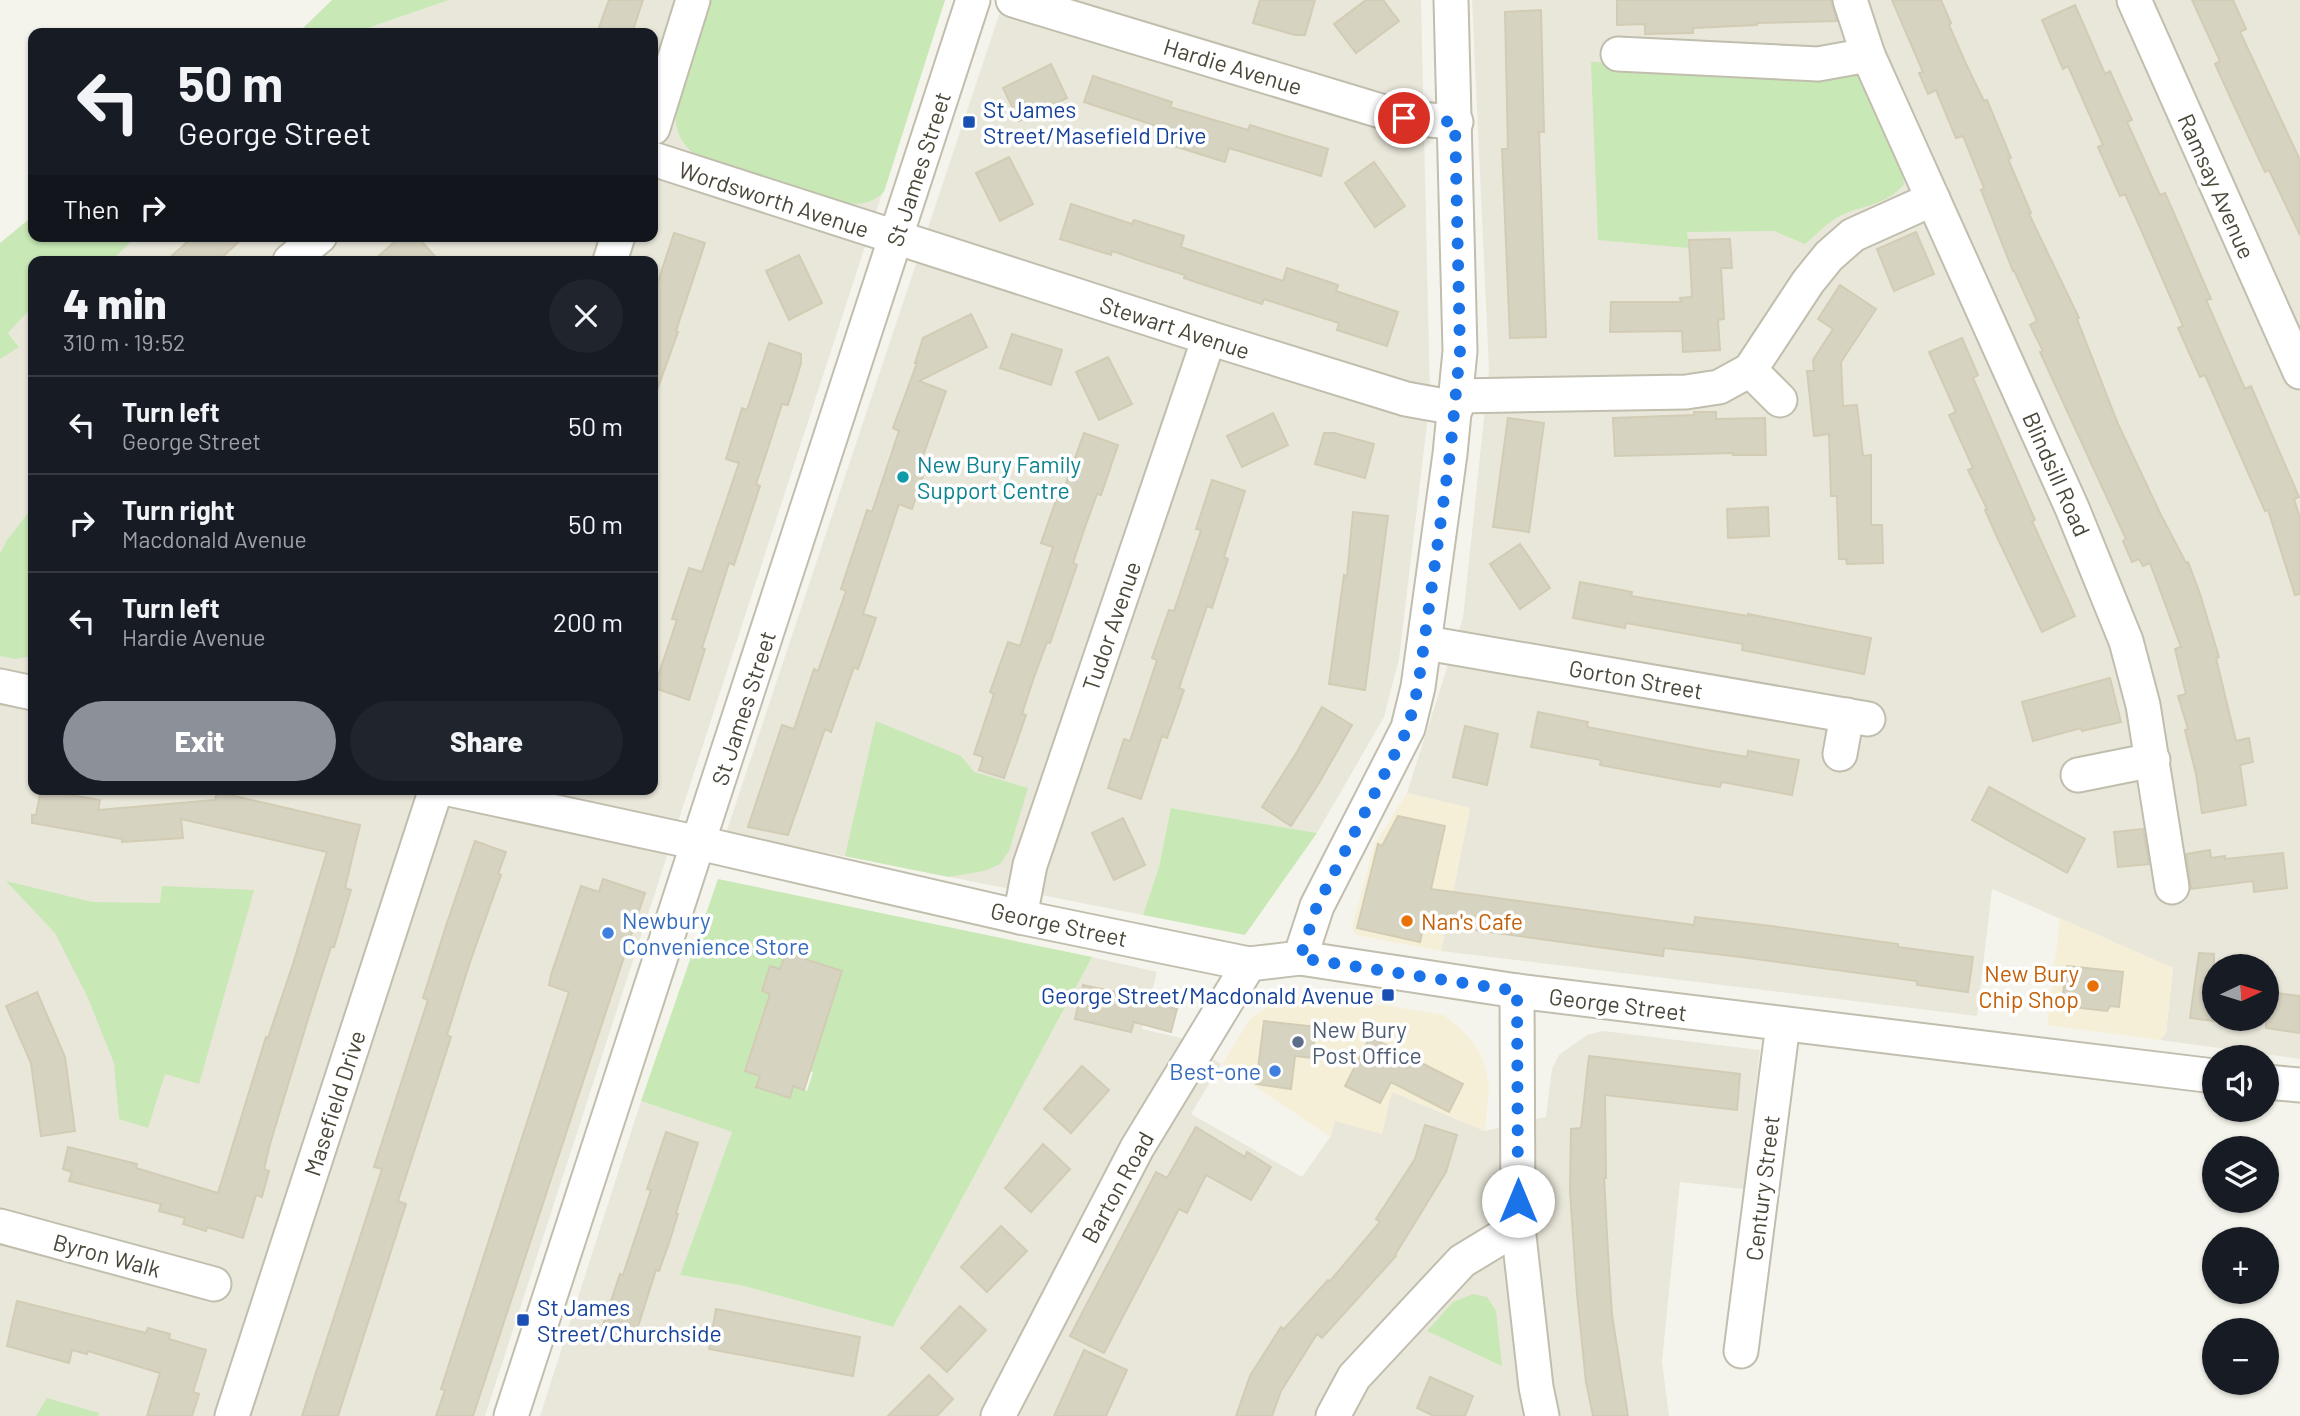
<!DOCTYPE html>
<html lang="en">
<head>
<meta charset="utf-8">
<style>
	:root { --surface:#171b24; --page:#20242c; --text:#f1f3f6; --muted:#9ea1a6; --line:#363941; --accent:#8c9099 }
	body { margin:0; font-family:Barlow,sans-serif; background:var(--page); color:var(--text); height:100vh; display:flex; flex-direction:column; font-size:26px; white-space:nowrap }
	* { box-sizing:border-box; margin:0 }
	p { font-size:23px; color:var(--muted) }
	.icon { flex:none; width:38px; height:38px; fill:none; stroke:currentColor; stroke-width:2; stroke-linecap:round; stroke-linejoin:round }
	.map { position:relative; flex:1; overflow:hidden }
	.details { position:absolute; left:28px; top:256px; width:630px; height:539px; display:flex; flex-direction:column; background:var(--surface); border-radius:14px; box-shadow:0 2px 5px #0004 }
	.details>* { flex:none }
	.guide { position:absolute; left:28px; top:28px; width:630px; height:214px; border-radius:14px; box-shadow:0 2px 5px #0004; background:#171b24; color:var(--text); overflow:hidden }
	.needle { width:46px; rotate:86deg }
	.tools { position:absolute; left:2202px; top:954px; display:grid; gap:14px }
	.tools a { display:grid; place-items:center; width:77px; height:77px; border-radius:50%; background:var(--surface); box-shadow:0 2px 5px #0004; font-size:35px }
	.pin { position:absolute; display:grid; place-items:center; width:60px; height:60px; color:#fff; margin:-30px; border:4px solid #fff; border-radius:50%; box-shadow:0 2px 7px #0007 }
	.me { position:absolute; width:77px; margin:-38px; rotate:0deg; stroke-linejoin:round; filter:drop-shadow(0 0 5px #0008) }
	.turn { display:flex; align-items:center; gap:24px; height:147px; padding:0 35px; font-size:32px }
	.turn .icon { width:91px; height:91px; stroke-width:2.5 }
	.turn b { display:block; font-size:49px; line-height:60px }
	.then { display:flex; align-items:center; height:66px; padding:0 35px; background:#0003; gap:14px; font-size:26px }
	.round { display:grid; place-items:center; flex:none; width:74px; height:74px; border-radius:37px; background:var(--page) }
	.overview { display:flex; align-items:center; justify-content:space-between; height:119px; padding:0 35px }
	h1 { font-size:42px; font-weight:800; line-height:52px }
	.action { display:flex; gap:14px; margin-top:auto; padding:14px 35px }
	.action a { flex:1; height:80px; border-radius:42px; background:var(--accent); color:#fff; font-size:28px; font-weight:800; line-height:80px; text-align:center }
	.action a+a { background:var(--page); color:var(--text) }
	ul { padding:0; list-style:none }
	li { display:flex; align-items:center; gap:21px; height:98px; padding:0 35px; border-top:2px solid var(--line) }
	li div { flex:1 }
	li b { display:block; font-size:26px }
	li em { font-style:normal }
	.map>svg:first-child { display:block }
	.residential { fill:#e9e7da; fill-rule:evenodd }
	.commercial { fill:#f6efd8 }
	.green { fill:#c8e8b6; fill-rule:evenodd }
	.building { fill:#d7d3c1; stroke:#d2ccb4; stroke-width:2 }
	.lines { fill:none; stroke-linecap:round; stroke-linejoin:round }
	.street-casing { stroke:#c1beae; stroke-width:37 }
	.street { stroke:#fff; stroke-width:33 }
	.route { stroke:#1a73e8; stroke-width:12; stroke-dasharray:0 21.6 }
	.transit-dot { fill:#1a4fb4; stroke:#fff; stroke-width:2.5 }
	.culture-dot { fill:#0f9aa8; stroke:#fff; stroke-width:2.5 }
	.food-dot { fill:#e8710a; stroke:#fff; stroke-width:2.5 }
	.shop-dot { fill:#3f7fe0; stroke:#fff; stroke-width:2.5 }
	.service-dot { fill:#5c6f8a; stroke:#fff; stroke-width:2.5 }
	.labels { text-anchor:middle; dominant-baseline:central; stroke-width:7; stroke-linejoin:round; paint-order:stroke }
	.street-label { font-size:23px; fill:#4a4739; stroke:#fff }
	.transit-label { font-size:23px; fill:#164399; stroke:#fff; text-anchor:start }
	.culture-label { font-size:23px; fill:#0d838f; stroke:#fff; text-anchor:start }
	.shop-label { font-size:23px; fill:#366cbe; stroke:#fff; text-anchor:start }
	.food-label { font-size:23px; fill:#c56008; stroke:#fff; text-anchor:start }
	.service-label { font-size:23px; fill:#4e5e75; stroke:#fff; text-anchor:start }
</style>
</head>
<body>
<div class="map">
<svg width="2300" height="1416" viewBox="0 0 2300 1416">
	<rect width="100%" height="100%" fill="#f5f4ec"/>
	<g class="residential">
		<polygon points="449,0 945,0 485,1416 0,1416 0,359 19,346 8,333 33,306 33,789 653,789 653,261 111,261 137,236 653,236 653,33 358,33 362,30"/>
		<polygon points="1004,0 1421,0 1430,399 1399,659 1384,717 1317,833 1172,808 1159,867 1143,915 726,833"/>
		<path d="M1472,0H2300V1059L2160,1040L2166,1033L2173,968L1992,889L1977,1016L1441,951L1470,808L1407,793L1463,618L1489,370ZM2214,966H2266V1018H2214Z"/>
		<polygon points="1092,957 1157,972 1142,1029 1181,1038 1221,1064 1191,1114 1302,1177 1330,1137 1335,1121 1392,1092 1485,1131 1546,1117 1552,1069 1559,1055 1587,1035 1603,1031 1760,1050 1744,1189 1680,1182 1662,1361 1669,1416 540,1416 641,1101 732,1132 680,1275 744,1286 893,1327"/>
	</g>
	<g class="commercial">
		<polygon points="1407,793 1470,808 1441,951 1356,935 1352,928 1374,845"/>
		<polygon points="2060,918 2173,968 2166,1033 2160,1040 2047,1025"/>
		<polygon points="1321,995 1444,1015 1463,1031 1478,1049 1486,1068 1489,1087 1485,1131 1392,1092 1382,1134 1335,1121 1330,1137 1222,1064 1250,1019 1267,1007 1292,997"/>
	</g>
	<g class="green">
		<polygon points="332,0 449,0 362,30 358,33 298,33"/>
		<path d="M710,0H945L884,192C871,204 859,205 841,203L698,157C678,142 673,126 677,103Z"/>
		<path d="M1591,62L1854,68L1863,80L1902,170L1904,184C1888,205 1862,205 1840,216C1828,222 1816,235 1805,244L1774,231L1687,232L1689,248L1598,240Z"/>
		<polygon points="33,216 33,236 137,236 111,261 33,261 33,306 8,333 19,347 0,359 0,243"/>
		<polygon points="33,507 33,656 15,659 0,656 0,554 7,540"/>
		<polygon points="876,721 961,756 974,772 1028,788 1009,851 1000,864 984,871 949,877 845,856"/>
		<polygon points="1171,808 1317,833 1245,935 1143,915 1159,867"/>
		<path d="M718,879L1092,957L893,1327L744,1286L680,1275L732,1132L641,1101ZM786,953L842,971L810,1071L813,1072L807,1091L793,1086L789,1098L756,1087L760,1076L745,1070L770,994L762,991L770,966L780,969Z"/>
		<polygon points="6,881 92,902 160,903 162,886 254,890 199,1084 165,1074 148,1128 119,1119 114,1063 88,998 55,933"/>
		<polygon points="1473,1294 1487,1297 1496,1311 1502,1366 1427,1331 1453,1302"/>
		<polygon points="47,1398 99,1413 98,1416 36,1416"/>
	</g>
	<g class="building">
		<polygon points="609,0 643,0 632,33 597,33"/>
		<polygon points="1260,0 1315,0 1305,35 1295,35 1253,23"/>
		<polygon points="1366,0 1383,0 1399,21 1356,53 1334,24"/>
		<polygon points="1617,0 1831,0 1837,21 1757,23 1757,25 1693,28 1693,33 1645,34 1645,24 1617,25"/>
		<polygon points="1892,0 1941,0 1951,23 1949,25 1966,64 1984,101 1987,100 2011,158 2008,159 2031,213 2029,214 2079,318 2077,319 2118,424 2161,515 2186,563 2188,562 2200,594 2219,657 2216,658 2236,741 2249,738 2253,762 2240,765 2246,805 2202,813 2196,774 2185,730 2188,729 2178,696 2186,694 2175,649 2181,647 2150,563 2143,566 2139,559 2132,562 2123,541 2126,539 2040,352 2043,351 2030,325 2037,321 2014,270 2013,271 1981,190 1984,188 1963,136 1956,138 1936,90 1928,94 1919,73 1923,72"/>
		<polygon points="2192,0 2233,0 2246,29 2240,32 2300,160 2300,235 2269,170 2265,172 2237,112 2215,64 2220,61"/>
		<polygon points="2075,5 2105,74 2110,71 2121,96 2132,120 2127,122 2160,195 2165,193 2176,218 2211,299 2206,300 2245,389 2251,386 2299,497 2294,499 2300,518 2300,594 2295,595 2268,510 2265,511 2205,375 2200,377 2178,328 2183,326 2142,232 2125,194 2120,196 2098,147 2103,145 2068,66 2063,69 2042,20"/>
		<polygon points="1541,10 1544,132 1539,132 1546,337 1510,338 1502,149 1508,149 1505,12"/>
		<polygon points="1051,64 1067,98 1019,121 1003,88"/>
		<polygon points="1093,76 1172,102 1170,107 1248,130 1250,125 1328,149 1321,176 1229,148 1225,162 1174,146 1178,133 1084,102"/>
		<polygon points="1009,157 1033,204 1000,221 976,173"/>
		<polygon points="1374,162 1405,206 1375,227 1345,183"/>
		<polygon points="1071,204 1132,224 1134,220 1184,236 1181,247 1283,281 1287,268 1338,285 1336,291 1398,312 1387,346 1337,330 1339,323 1301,311 1264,299 1262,304 1184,278 1185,275 1147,263 1112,251 1111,255 1060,239"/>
		<polygon points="1916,232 1934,274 1894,291 1877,249"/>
		<polygon points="674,233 705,243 676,331 678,332 656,393 653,393 653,297"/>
		<polygon points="194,236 245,236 218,261 166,261"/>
		<polygon points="401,236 417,236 439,261 373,261"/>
		<polygon points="1730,239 1732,268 1721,268 1724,319 1718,320 1720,350 1683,352 1682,331 1610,332 1611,302 1681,302 1680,298 1692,297 1689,240"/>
		<polygon points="799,255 822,303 789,320 766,271"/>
		<polygon points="1840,285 1876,309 1841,362 1843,406 1857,405 1863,456 1871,455 1871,525 1882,525 1883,563 1847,564 1846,559 1839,559 1837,496 1831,496 1829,434 1814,436 1807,371 1814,371 1813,360 1833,329 1818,319"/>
		<polygon points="971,314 987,347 919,381 946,391 923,456 929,458 912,509 899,504 863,614 876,618 858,669 854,667 831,732 825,729 788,835 748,827 782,725 794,729 814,669 818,671 846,591 841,589 867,510 872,512 899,431 893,428 917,363 915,363 923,338"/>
		<polygon points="1012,334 1062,350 1051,385 1000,368"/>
		<polygon points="1962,338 1978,375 1973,378 2035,520 2032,521 2075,616 2042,632 1997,537 1985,510 1987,509 1968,470 1973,468 1949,415 1956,412 1929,352"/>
		<polygon points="769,343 801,354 801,363 788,405 782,404 769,445 756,484 760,486 734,565 729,563 702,648 705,649 689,700 654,688 677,620 672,619 689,568 702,572 721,516 739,463 726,459 742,408 747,410"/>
		<polygon points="1108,357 1132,404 1099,420 1076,372"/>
		<polygon points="1694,412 1716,412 1716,419 1765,418 1766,455 1733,455 1733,453 1615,456 1613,418 1694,415"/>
		<polygon points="1273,413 1288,445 1242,467 1227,436"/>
		<polygon points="1508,418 1544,423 1529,532 1493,527"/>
		<polygon points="1084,433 1118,445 1101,495 1097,494 1084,530 1073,563 1077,565 1050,643 1047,642 1033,680 1022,714 1026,715 1004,778 979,770 983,757 974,754 994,694 990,692 1008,642 1020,646 1053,547 1041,543 1059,492 1062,494"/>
		<polygon points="1324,433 1334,433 1374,444 1365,478 1315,464"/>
		<polygon points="1212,480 1245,491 1224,557 1228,559 1212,608 1207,606 1179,688 1184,690 1167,738 1162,736 1141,799 1108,788 1124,739 1130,741 1157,660 1152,658 1169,610 1174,611 1201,530 1196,529"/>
		<polygon points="1768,507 1769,536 1728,538 1727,509"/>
		<polygon points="1353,512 1388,516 1365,690 1329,684 1344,575 1347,576"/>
		<polygon points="1520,544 1550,588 1520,609 1490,564"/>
		<polygon points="1580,582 1632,592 1631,596 1748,616 1748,614 1871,638 1864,674 1742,650 1743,644 1626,623 1625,628 1573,618"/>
		<polygon points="2110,678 2121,722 2082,731 2081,728 2033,741 2022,702"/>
		<polygon points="1322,707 1352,725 1319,783 1291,826 1262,807 1297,752"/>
		<polygon points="1538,712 1588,722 1587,727 1701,749 1747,757 1748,751 1799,760 1792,795 1722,782 1720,787 1695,783 1600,765 1601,760 1531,747"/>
		<polygon points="1465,726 1498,734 1487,785 1453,777"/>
		<polygon points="1989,787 2085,839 2067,873 1972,820"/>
		<polygon points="41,790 100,800 98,810 215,800 217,792 360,825 345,888 351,890 334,947 331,947 308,1019 270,1144 264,1169 269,1171 262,1197 256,1195 243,1238 207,1227 206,1231 183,1224 185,1218 159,1211 161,1204 69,1181 72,1172 63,1169 68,1147 137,1164 136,1168 218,1193 266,1037 268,1038 293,964 327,852 181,819 183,838 122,842 122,839 32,823 32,815 36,815"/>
		<polygon points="1398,816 1445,826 1431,889 1694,925 1695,917 1771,926 1898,944 1898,947 1973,957 1968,992 1917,985 1917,981 1741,957 1664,948 1663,956 1424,923 1420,942 1357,928 1378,844 1382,846"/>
		<polygon points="1123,818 1145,865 1114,880 1092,833"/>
		<polygon points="2143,829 2149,864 2118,867 2114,832"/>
		<polygon points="475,841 506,852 498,874 501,875 470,962 447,1035 451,1037 398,1201 406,1204 338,1416 302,1416 382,1169 374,1167 428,1000 423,998 447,923"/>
		<polygon points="2210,850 2211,858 2225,856 2225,859 2283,853 2287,888 2254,892 2253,881 2191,889 2186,854"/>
		<polygon points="603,879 645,893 473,1416 436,1416 445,1390 441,1389 569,992 549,985 551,975 581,886 599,892"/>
		<polygon points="786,953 842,971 804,1090 793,1086 790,1098 756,1087 760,1076 745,1071 770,994 762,991 770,966 780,969"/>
		<polygon points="2199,953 2214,954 2214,1021 2190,1018"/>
		<polygon points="2067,966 2123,972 2119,1007 2110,1006 2107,1011 2072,1007 2071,1002 2062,1000"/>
		<polygon points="1083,985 1140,997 1139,1000 1177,1009 1171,1032 1134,1022 1131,1032 1075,1019"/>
		<polygon points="37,992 65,1057 75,1131 41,1136 31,1063 6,1006"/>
		<polygon points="2266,992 2300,996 2300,1033 2266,1028"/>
		<polygon points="1264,1021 1316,1027 1312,1058 1295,1056 1291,1089 1256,1084"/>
		<polygon points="1370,1037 1463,1084 1449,1112 1391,1082 1380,1103 1345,1086"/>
		<polygon points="1589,1056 1740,1074 1737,1110 1605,1095 1606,1178 1604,1178 1608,1253 1612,1315 1628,1416 1593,1416 1586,1382 1577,1294 1570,1191 1571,1129 1581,1128"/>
		<polygon points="1082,1066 1109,1090 1071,1133 1044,1109"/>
		<polygon points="1425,1125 1457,1135 1446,1172 1395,1255 1396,1256 1322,1338 1317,1334 1281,1391 1272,1416 1236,1416 1250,1376 1281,1327 1284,1329 1328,1280 1330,1281 1380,1222 1376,1219 1415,1159"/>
		<polygon points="1196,1127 1245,1157 1247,1152 1271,1167 1251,1200 1206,1175 1187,1213 1179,1209 1104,1353 1070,1336 1156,1172 1167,1178"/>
		<polygon points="666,1132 698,1143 676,1213 678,1214 669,1243 659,1271 656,1270 633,1342 601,1331 620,1274 623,1275 651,1190 647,1189"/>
		<polygon points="1043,1144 1070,1169 1031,1212 1005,1188"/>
		<polygon points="1001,1226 1027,1251 987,1292 961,1267"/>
		<polygon points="17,1301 146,1333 148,1328 170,1334 169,1339 206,1350 193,1392 199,1394 192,1416 147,1416 160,1373 88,1351 87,1354 72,1350 69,1363 7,1346"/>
		<polygon points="960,1306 986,1330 947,1372 921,1348"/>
		<polygon points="716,1309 860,1337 853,1376 709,1349"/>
		<polygon points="1084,1350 1127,1370 1106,1416 1054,1416"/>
		<polygon points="929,1375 953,1399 937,1416 888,1416"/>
		<polygon points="1430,1377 1473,1396 1465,1416 1434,1416 1417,1408"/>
	</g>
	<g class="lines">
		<defs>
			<g id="street">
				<polyline points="1013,0 1404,118 1456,122"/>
				<polyline points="1850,0 1868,55 2072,508 2126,641 2143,705 2172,887"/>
				<polyline points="2134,0 2300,372"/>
				<polyline points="1618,54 1818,64 1868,55"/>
				<polyline points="653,128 693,0"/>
				<polyline points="653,159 1209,338 1406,399 1456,408"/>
				<polyline points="290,261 320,236"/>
				<polyline points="610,261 618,236"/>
				<polyline points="1750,370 1780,400"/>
				<polyline points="1457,396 1686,392 1719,387 1750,370 1808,282 1829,256 1853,235 1933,199"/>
				<polyline points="1426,643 1868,719"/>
				<polyline points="0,686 33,693"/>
				<polyline points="1840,754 1847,715"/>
				<polyline points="2078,775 2153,760"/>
				<polyline points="449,789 699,843 1020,917 1249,964 1300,958 1517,991 2214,1076"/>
				<polyline points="1020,917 1030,865 1209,338"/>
				<polyline points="1300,958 1317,906 1408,728 1418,687 1450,454 1460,351 1451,0"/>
				<polyline points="1517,991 1518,1227 1536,1387 1542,1416"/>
				<polyline points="2266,1082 2300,1085"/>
				<polyline points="0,1226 214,1284"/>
				<polyline points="1741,1351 1783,1024"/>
				<polyline points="232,1416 436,789"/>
				<polyline points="511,1416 973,0"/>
				<polyline points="998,1416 1137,1148 1249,964"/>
				<polyline points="1333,1416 1354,1377 1462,1261 1518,1227"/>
			</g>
		</defs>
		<use href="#street" class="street-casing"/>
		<use href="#street" class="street"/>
	</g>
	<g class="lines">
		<polyline class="route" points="1404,118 1455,122 1460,351 1450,454 1418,687 1408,728 1317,906 1300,958 1517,991 1518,1201"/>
	</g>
	<g class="transit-dot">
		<rect x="962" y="115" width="14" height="14" rx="3.5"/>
		<rect x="1381" y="988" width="14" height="14" rx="3.5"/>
		<rect x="516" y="1313" width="14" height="14" rx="3.5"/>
	</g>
	<circle class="culture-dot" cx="903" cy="477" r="7"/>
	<g class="food-dot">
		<circle cx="1407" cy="921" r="7"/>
		<circle cx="2093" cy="986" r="7"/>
	</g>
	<g class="shop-dot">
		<circle cx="608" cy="933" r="7"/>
		<circle cx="1275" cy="1071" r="7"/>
	</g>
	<circle class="service-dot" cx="1298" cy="1042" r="7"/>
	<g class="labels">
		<g class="street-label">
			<text transform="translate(1233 66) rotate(17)">Hardie Avenue</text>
			<text transform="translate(918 169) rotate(-72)">St James Street</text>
			<text transform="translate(2217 186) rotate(66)">Ramsay Avenue</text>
			<text transform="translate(774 199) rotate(18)">Wordsworth Avenue</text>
			<text transform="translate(1175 327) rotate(18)">Stewart Avenue</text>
			<text transform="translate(2057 474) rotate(66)">Blindsill Road</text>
			<text transform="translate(1111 626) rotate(-71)">Tudor Avenue</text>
			<text transform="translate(1636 679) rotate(10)">Gorton Street</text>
			<text transform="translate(743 708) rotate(-72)">St James Street</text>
			<text transform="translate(1059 924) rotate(12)">George Street</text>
			<text transform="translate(1618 1004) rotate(7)">George Street</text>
			<text transform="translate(334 1103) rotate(-72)">Masefield Drive</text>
			<text transform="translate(1117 1187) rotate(-61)">Barton Road</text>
			<text transform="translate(1762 1188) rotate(-83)">Century Street</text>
			<text transform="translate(107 1255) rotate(15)">Byron Walk</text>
		</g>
		<g class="transit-label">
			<text x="983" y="109">St James<tspan x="983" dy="26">Street/Masefield Drive</tspan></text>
			<text x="1374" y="995" text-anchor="end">George Street/Macdonald Avenue</text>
			<text x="537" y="1307">St James<tspan x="537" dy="26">Street/Churchside</tspan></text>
		</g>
		<g class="culture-label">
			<text x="917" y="464">New Bury Family<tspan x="917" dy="26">Support Centre</tspan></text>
		</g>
		<g class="shop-label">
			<text x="622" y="920">Newbury<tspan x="622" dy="26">Convenience Store</tspan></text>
			<text x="1261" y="1071" text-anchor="end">Best-one</text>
		</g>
		<g class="food-label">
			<text x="1421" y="921">Nan's Cafe</text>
			<text x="2079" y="973" text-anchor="end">New Bury<tspan x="2079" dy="26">Chip Shop</tspan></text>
		</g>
		<g class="service-label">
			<text x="1312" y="1029">New Bury<tspan x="1312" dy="26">Post Office</tspan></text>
		</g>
	</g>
</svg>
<div class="tools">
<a><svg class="needle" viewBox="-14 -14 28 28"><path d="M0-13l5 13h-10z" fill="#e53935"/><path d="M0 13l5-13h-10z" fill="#9ea1a6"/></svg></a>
<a><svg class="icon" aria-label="sound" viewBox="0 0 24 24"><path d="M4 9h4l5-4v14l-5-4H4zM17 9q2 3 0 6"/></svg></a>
<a><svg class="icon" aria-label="layers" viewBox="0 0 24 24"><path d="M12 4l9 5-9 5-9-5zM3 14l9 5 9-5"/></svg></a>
<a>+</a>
<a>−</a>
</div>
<div class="pin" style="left:1404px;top:118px;background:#d93025"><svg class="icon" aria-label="arrive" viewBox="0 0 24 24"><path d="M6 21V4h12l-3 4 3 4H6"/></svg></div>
<svg class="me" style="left:1518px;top:1201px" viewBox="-20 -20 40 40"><circle r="19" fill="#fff"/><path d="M0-13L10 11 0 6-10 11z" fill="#1a73e8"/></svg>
<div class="guide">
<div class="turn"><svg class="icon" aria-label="left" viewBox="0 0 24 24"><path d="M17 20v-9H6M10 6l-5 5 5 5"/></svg><div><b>50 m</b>George Street</div></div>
<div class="then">Then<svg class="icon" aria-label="right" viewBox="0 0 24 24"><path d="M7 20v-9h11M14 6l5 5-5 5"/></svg></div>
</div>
<section class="details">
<div class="overview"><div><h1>4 min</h1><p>310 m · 19:52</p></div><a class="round"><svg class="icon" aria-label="close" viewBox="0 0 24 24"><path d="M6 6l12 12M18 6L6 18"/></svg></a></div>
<ul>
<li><svg class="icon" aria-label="left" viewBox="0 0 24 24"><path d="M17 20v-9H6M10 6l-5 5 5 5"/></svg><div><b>Turn left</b><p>George Street</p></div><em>50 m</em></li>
<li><svg class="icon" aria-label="right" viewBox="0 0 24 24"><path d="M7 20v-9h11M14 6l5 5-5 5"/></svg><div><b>Turn right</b><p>Macdonald Avenue</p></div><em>50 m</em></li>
<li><svg class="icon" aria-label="left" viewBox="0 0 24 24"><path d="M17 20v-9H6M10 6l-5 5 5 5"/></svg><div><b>Turn left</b><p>Hardie Avenue</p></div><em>200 m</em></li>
</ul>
<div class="action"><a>Exit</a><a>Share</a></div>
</section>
</div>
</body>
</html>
